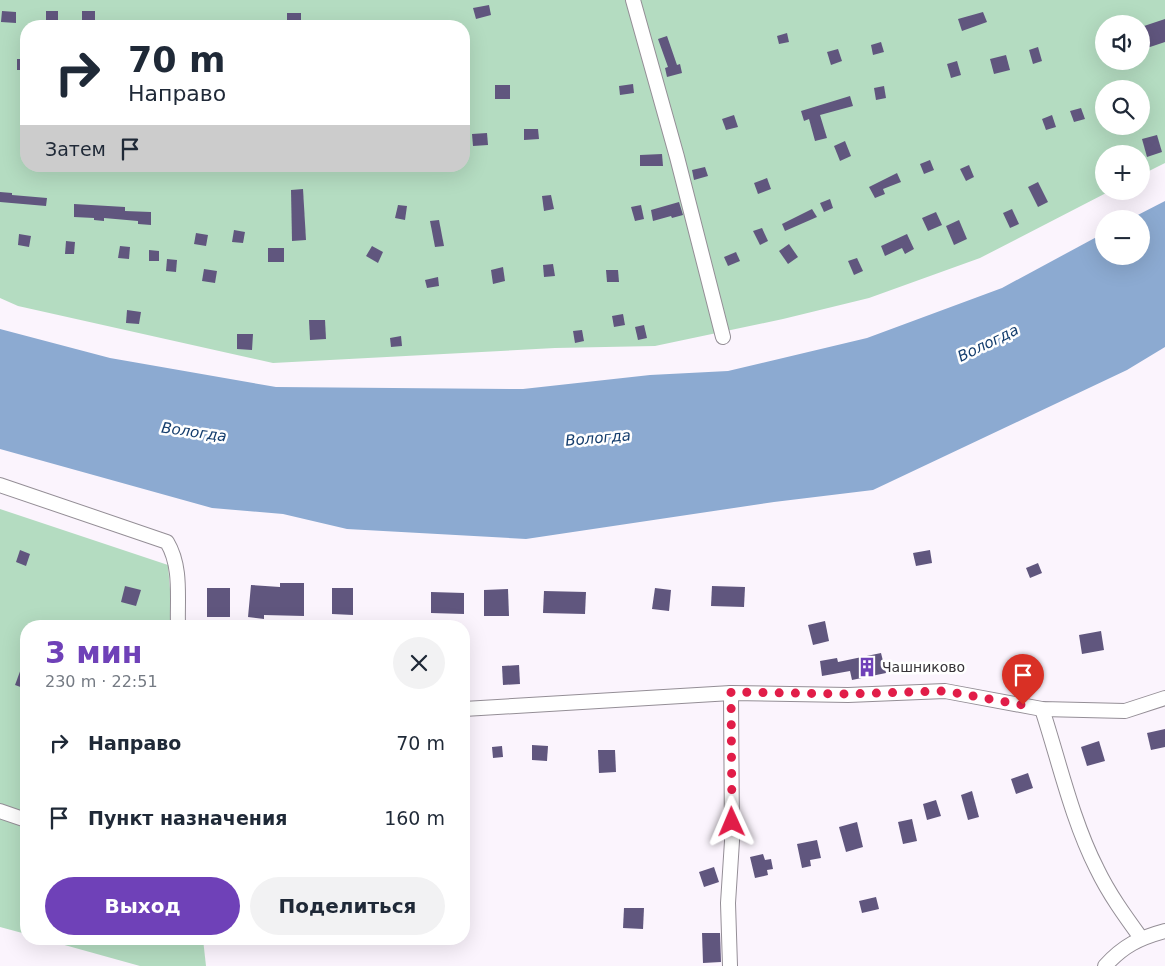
<!DOCTYPE html>
<html lang="ru">
<head>
<meta charset="utf-8">
<style>
	:root { --surface:#fff; --page:#f2f2f3; --text:#1f2937; --muted:#747a83; --accent:#6f41b8 }
	body { margin:0; font-family:"DejaVu Sans",sans-serif; background:var(--page); color:var(--text); height:100vh; display:flex; flex-direction:column; font-size:19px; white-space:nowrap }
	* { box-sizing:border-box; margin:0 }
	p { font-size:16px; color:var(--muted) }
	.icon { flex:none; width:28px; height:28px; fill:none; stroke:currentColor; stroke-width:2; stroke-linecap:round; stroke-linejoin:round }
	.map { position:relative; flex:1; overflow:hidden }
	.details { position:absolute; left:20px; top:620px; width:450px; height:325px; display:flex; flex-direction:column; background:var(--surface); border-radius:20px; box-shadow:0 5px 20px #0002 }
	.details>* { flex:none }
	.top-card { position:absolute; left:20px; top:20px; width:450px; height:152px; border-radius:20px; box-shadow:0 5px 20px #0002; background:#fff; color:var(--text); overflow:hidden }
	.tools { position:absolute; left:1095px; top:15px; display:grid; gap:10px }
	.tools a { display:grid; place-items:center; width:55px; height:55px; border-radius:50%; background:var(--surface); box-shadow:0 5px 20px #0002; font-size:25px }
	.pin { position:absolute; display:grid; place-items:center; width:42px; height:42px; color:#fff; margin:-51px -21px; border-radius:50% 50% 50% 0; rotate:-45deg; box-shadow:0 0 5px #0007 }
	.pin .icon { rotate:45deg }
	.me { position:absolute; width:55px; margin:-28px; rotate:359deg; stroke-linejoin:round; filter:drop-shadow(0 0 4px #0008) }
	.turn { display:flex; align-items:center; gap:18px; height:105px; padding:0 25px; font-size:22px }
	.turn .icon { width:65px; height:65px; stroke-width:2.5 }
	.turn b { display:block; font-size:35px; line-height:42px }
	.then { display:flex; align-items:center; height:48px; padding:0 25px; background:#0003; gap:10px; font-size:19px }
	.round { display:grid; place-items:center; flex:none; width:52px; height:52px; border-radius:26px; background:var(--page) }
	.overview { display:flex; align-items:center; justify-content:space-between; height:85px; padding:0 25px }
	h1 { font-size:30px; font-weight:600; line-height:38px; color:var(--accent) }
	.action { display:flex; gap:10px; margin-top:auto; padding:10px 25px }
	.action a { flex:1; height:58px; border-radius:30px; background:var(--accent); color:#fff; font-size:20px; font-weight:600; line-height:58px; text-align:center }
	.action a+a { background:var(--page); color:var(--text) }
	ul { padding:0; list-style:none }
	li { display:flex; align-items:center; gap:15px; height:75px; padding:0 25px }
	li div { flex:1 }
	li b { display:block; font-size:19px }
	li em { font-style:normal }
	.map>svg:first-child { display:block }
	.green { fill:#b4dcc1; fill-rule:evenodd }
	.water { fill:#8caad1 }
	.building { fill:#60567e }
	.lines { fill:none; stroke-linecap:round; stroke-linejoin:round }
	.street-casing { stroke:#948e96; stroke-width:16 }
	.street { stroke:#fff; stroke-width:14 }
	.route { stroke:#e11d48; stroke-width:9; stroke-dasharray:0 16.2 }
	.labels { text-anchor:middle; dominant-baseline:central; stroke-width:5; stroke-linejoin:round; paint-order:stroke }
	.poi-label { font-size:14px; fill:#373438; stroke:#fff; text-anchor:start }
	.water-label { font-size:15px; font-style:italic; fill:#143d6d; stroke:#fff }
</style>
</head>
<body>
<div class="map">
<svg width="1165" height="966" viewBox="0 0 1165 966">
	<rect width="100%" height="100%" fill="#fbf4fd"/>
	<g class="green">
		<path d="M0,0H1165V163L1141,175V154H1104V191H1110L980,258L869,298L783,319L655,346L555,348L273,363L18,306L0,298ZM1104,24H1141V61H1104ZM26,26H464V166H26ZM1104,89H1141V126H1104Z"/>
		<polygon points="0,509 168,565 173,626 26,626 26,934 0,927"/>
		<polygon points="43,939 203,939 206,966 140,966"/>
	</g>
	<polygon class="water" points="1165,201 1165,347 1127,370 873,490 774,502 526,539 347,529 283,514 212,508 0,449 0,329 110,358 276,387 523,389 650,375 728,371 867,338 1002,288 1104,233 1104,256 1141,256 1141,219 1130,219"/>
	<g class="building">
		<polygon points="489,5 491,15 476,19 473,8"/>
		<polygon points="2,11 16,12 16,23 1,22"/>
		<rect x="46" y="11" width="12" height="12"/>
		<rect x="82" y="11" width="13" height="12"/>
		<polygon points="983,12 987,22 962,31 958,19"/>
		<rect x="287" y="13" width="14" height="13"/>
		<polygon points="1165,19 1165,42 1144,49 1141,39 1141,27"/>
		<polygon points="787,33 789,42 779,44 777,36"/>
		<polygon points="667,36 677,65 680,64 682,73 667,77 665,68 668,67 658,39"/>
		<polygon points="881,42 884,52 873,55 871,45"/>
		<polygon points="1038,47 1042,61 1033,64 1029,50"/>
		<polygon points="838,49 842,61 831,65 827,52"/>
		<polygon points="1006,55 1010,70 994,74 990,59"/>
		<rect x="17" y="59" width="9" height="11"/>
		<polygon points="957,61 961,75 951,78 947,64"/>
		<polygon points="633,84 634,93 620,95 619,86"/>
		<rect x="495" y="85" width="15" height="14"/>
		<polygon points="884,86 886,98 876,100 874,88"/>
		<polygon points="850,96 853,106 820,115 827,138 815,141 809,119 804,121 801,111"/>
		<polygon points="1081,108 1085,119 1074,122 1070,111"/>
		<polygon points="734,115 738,127 726,130 722,119"/>
		<polygon points="1052,115 1056,127 1046,130 1042,119"/>
		<polygon points="524,129 538,129 539,139 524,140"/>
		<polygon points="487,133 488,145 473,146 472,134"/>
		<polygon points="1157,135 1162,152 1147,157 1142,139"/>
		<polygon points="845,141 851,156 840,161 834,146"/>
		<polygon points="662,154 663,166 640,166 640,155"/>
		<polygon points="930,160 934,170 924,174 920,164"/>
		<polygon points="969,165 974,177 966,181 960,169"/>
		<polygon points="705,167 708,176 694,180 692,170"/>
		<polygon points="897,173 901,182 883,189 885,194 875,198 869,187"/>
		<polygon points="767,178 771,189 758,194 754,183"/>
		<polygon points="1038,182 1048,202 1038,207 1028,187"/>
		<polygon points="303,189 306,240 292,241 291,190"/>
		<polygon points="0,192 12,193 12,195 47,198 46,206 0,202"/>
		<polygon points="551,195 554,209 544,211 542,196"/>
		<polygon points="830,199 833,208 824,212 820,203"/>
		<polygon points="679,202 683,215 672,218 671,216 653,221 651,210"/>
		<polygon points="74,204 125,207 125,211 151,212 151,225 138,224 138,221 104,218 104,221 94,220 94,218 74,217"/>
		<polygon points="398,205 407,206 405,220 395,218"/>
		<polygon points="641,205 644,219 635,221 631,207"/>
		<polygon points="812,209 817,217 785,231 782,224"/>
		<polygon points="1012,209 1019,224 1010,228 1003,213"/>
		<polygon points="936,212 942,225 928,231 922,218"/>
		<polygon points="439,220 444,246 435,247 430,221"/>
		<polygon points="959,220 967,239 954,245 946,226"/>
		<polygon points="762,228 768,241 760,245 753,231"/>
		<polygon points="234,230 245,232 243,243 232,242"/>
		<polygon points="196,233 208,235 206,246 194,244"/>
		<polygon points="19,234 31,236 29,247 18,245"/>
		<polygon points="907,234 914,249 905,254 902,248 885,256 881,246"/>
		<polygon points="66,241 75,242 74,254 65,254"/>
		<polygon points="789,244 798,257 788,264 779,251"/>
		<polygon points="120,246 130,247 129,259 118,258"/>
		<polygon points="372,246 383,252 378,263 366,256"/>
		<rect x="268" y="248" width="16" height="14"/>
		<polygon points="149,250 159,251 159,261 149,261"/>
		<polygon points="736,252 740,261 728,266 724,257"/>
		<polygon points="857,258 863,271 854,275 848,261"/>
		<polygon points="167,259 177,260 176,272 166,271"/>
		<polygon points="553,264 555,276 544,277 543,265"/>
		<polygon points="503,267 505,281 493,284 491,270"/>
		<polygon points="204,269 217,271 215,283 202,281"/>
		<polygon points="606,270 618,270 619,282 607,282"/>
		<polygon points="438,277 439,286 427,288 425,280"/>
		<polygon points="127,310 141,312 139,324 126,323"/>
		<polygon points="623,314 625,325 614,327 612,316"/>
		<polygon points="309,320 325,320 326,339 310,340"/>
		<polygon points="644,325 647,338 638,340 635,327"/>
		<polygon points="582,330 584,341 575,343 573,331"/>
		<polygon points="237,334 253,334 252,350 237,349"/>
		<polygon points="401,336 402,346 391,347 390,338"/>
		<polygon points="20,550 30,554 26,566 16,562"/>
		<polygon points="930,550 932,563 916,566 913,553"/>
		<polygon points="1038,563 1042,573 1030,578 1026,568"/>
		<polygon points="280,583 304,583 304,616 264,615 264,619 248,617 251,585 280,587"/>
		<polygon points="125,586 141,590 136,606 121,602"/>
		<polygon points="712,586 745,587 744,607 711,606"/>
		<rect x="207" y="588" width="23" height="29"/>
		<polygon points="332,588 353,588 353,615 332,614"/>
		<polygon points="655,588 671,590 669,611 652,609"/>
		<polygon points="508,589 509,616 484,616 484,590"/>
		<polygon points="544,591 586,592 585,614 543,613"/>
		<polygon points="431,592 464,593 464,614 431,613"/>
		<polygon points="825,621 829,641 813,645 808,625"/>
		<polygon points="1101,631 1104,650 1082,654 1079,635"/>
		<polygon points="881,653 886,673 852,680 850,671 822,676 820,661 837,658 838,662"/>
		<polygon points="25,658 26,659 26,689 15,685"/>
		<polygon points="519,665 520,684 503,685 502,666"/>
		<polygon points="1165,729 1165,747 1151,750 1147,733"/>
		<polygon points="1099,741 1105,761 1087,766 1081,747"/>
		<polygon points="532,745 548,746 547,761 532,760"/>
		<polygon points="502,746 503,757 493,758 492,747"/>
		<polygon points="598,750 615,750 616,772 599,773"/>
		<polygon points="1028,773 1033,788 1016,794 1011,779"/>
		<polygon points="972,791 979,817 968,820 961,795"/>
		<polygon points="936,800 941,816 927,820 923,804"/>
		<polygon points="912,819 917,841 903,844 898,822"/>
		<polygon points="857,822 863,847 846,852 839,827"/>
		<polygon points="817,840 821,858 810,860 811,866 802,868 797,844"/>
		<polygon points="763,854 765,860 771,859 773,869 767,870 768,875 755,878 750,857"/>
		<polygon points="714,867 719,882 704,887 699,872"/>
		<polygon points="876,897 879,909 862,913 859,901"/>
		<polygon points="624,908 644,908 643,929 623,928"/>
		<polygon points="702,933 720,933 721,962 703,963"/>
	</g>
	<g class="lines">
		<defs>
			<g id="street">
				<polyline points="633,0 677,157 723,337"/>
				<path d="M0,485L167,542C182,567 177,598 178,626"/>
				<polyline points="464,709 731,693 848,695 945,691 1042,709 1125,711 1165,698"/>
				<path d="M1042,709C1059,761 1072,820 1097,869C1109,894 1125,916 1141,938"/>
				<polyline points="0,811 26,820"/>
				<polyline points="730,966 728,903 732,841 731,693"/>
				<path d="M1105,966C1123,946 1139,938 1165,931"/>
			</g>
		</defs>
		<use href="#street" class="street-casing"/>
		<use href="#street" class="street"/>
	</g>
	<g class="lines">
		<polyline class="route" points="732,822 731,692 848,694 945,691 1023,705"/>
	</g>
	<defs>
		<symbol id="building-bare" viewBox="-9 -9 18 18"><path d="M-4-6H4V6H1V3H-1V6H-4ZM-2.5-4.3h1.7v1.8h-1.7ZM.8-4.3h1.7v1.8H.8ZM-2.5-1h1.7V.8h-1.7ZM.8-1h1.7V.8H.8Z" fill="#6f41b8" stroke="#fff" stroke-width="2.5" paint-order="stroke"/></symbol>
	</defs>
	<g fill-rule="evenodd">
		<use href="#building-bare" x="853" y="653" width="28" height="28"/>
	</g>
	<g class="labels">
		<g class="poi-label">
			<text x="882" y="667">Чашниково</text>
		</g>
		<g class="water-label">
			<text transform="translate(988 343) rotate(-26)">Вологда</text>
			<text transform="translate(194 432) rotate(8)">Вологда</text>
			<text transform="translate(598 438) rotate(-5)">Вологда</text>
		</g>
	</g>
</svg>
<div class="tools">
<a><svg class="icon" aria-label="sound" viewBox="0 0 24 24"><path d="M4 9h4l5-4v14l-5-4H4zM17 9q2 3 0 6"/></svg></a>
<a><svg class="icon" aria-label="search" viewBox="0 0 24 24"><circle cx="10" cy="10" r="6"/><path d="M15 15l6 6"/></svg></a>
<a>+</a>
<a>−</a>
</div>
<div class="pin" style="left:1023px;top:705px;background:#d93025"><svg class="icon" aria-label="arrive" viewBox="0 0 24 24"><path d="M6 21V4h12l-3 4 3 4H6"/></svg></div>
<svg class="me" style="left:732px;top:822px" viewBox="-20 -20 40 40"><path d="M0-17L14 15 0 8-14 15z" fill="#e11d48" stroke="#fff" stroke-width="4"/></svg>
<div class="top-card">
<div class="turn"><svg class="icon" aria-label="right" viewBox="0 0 24 24"><path d="M7 20v-9h11M14 6l5 5-5 5"/></svg><div><b>70 m</b>Направо</div></div>
<div class="then">Затем<svg class="icon" aria-label="arrive" viewBox="0 0 24 24"><path d="M6 21V4h12l-3 4 3 4H6"/></svg></div>
</div>
<section class="details">
<div class="overview"><div><h1>3 мин</h1><p>230 m · 22:51</p></div><a class="round"><svg class="icon" aria-label="close" viewBox="0 0 24 24"><path d="M6 6l12 12M18 6L6 18"/></svg></a></div>
<ul>
<li><svg class="icon" aria-label="right" viewBox="0 0 24 24"><path d="M7 20v-9h11M14 6l5 5-5 5"/></svg><div><b>Направо</b></div><em>70 m</em></li>
<li><svg class="icon" aria-label="arrive" viewBox="0 0 24 24"><path d="M6 21V4h12l-3 4 3 4H6"/></svg><div><b>Пункт назначения</b></div><em>160 m</em></li>
</ul>
<div class="action"><a>Выход</a><a>Поделиться</a></div>
</section>
</div>
</body>
</html>
